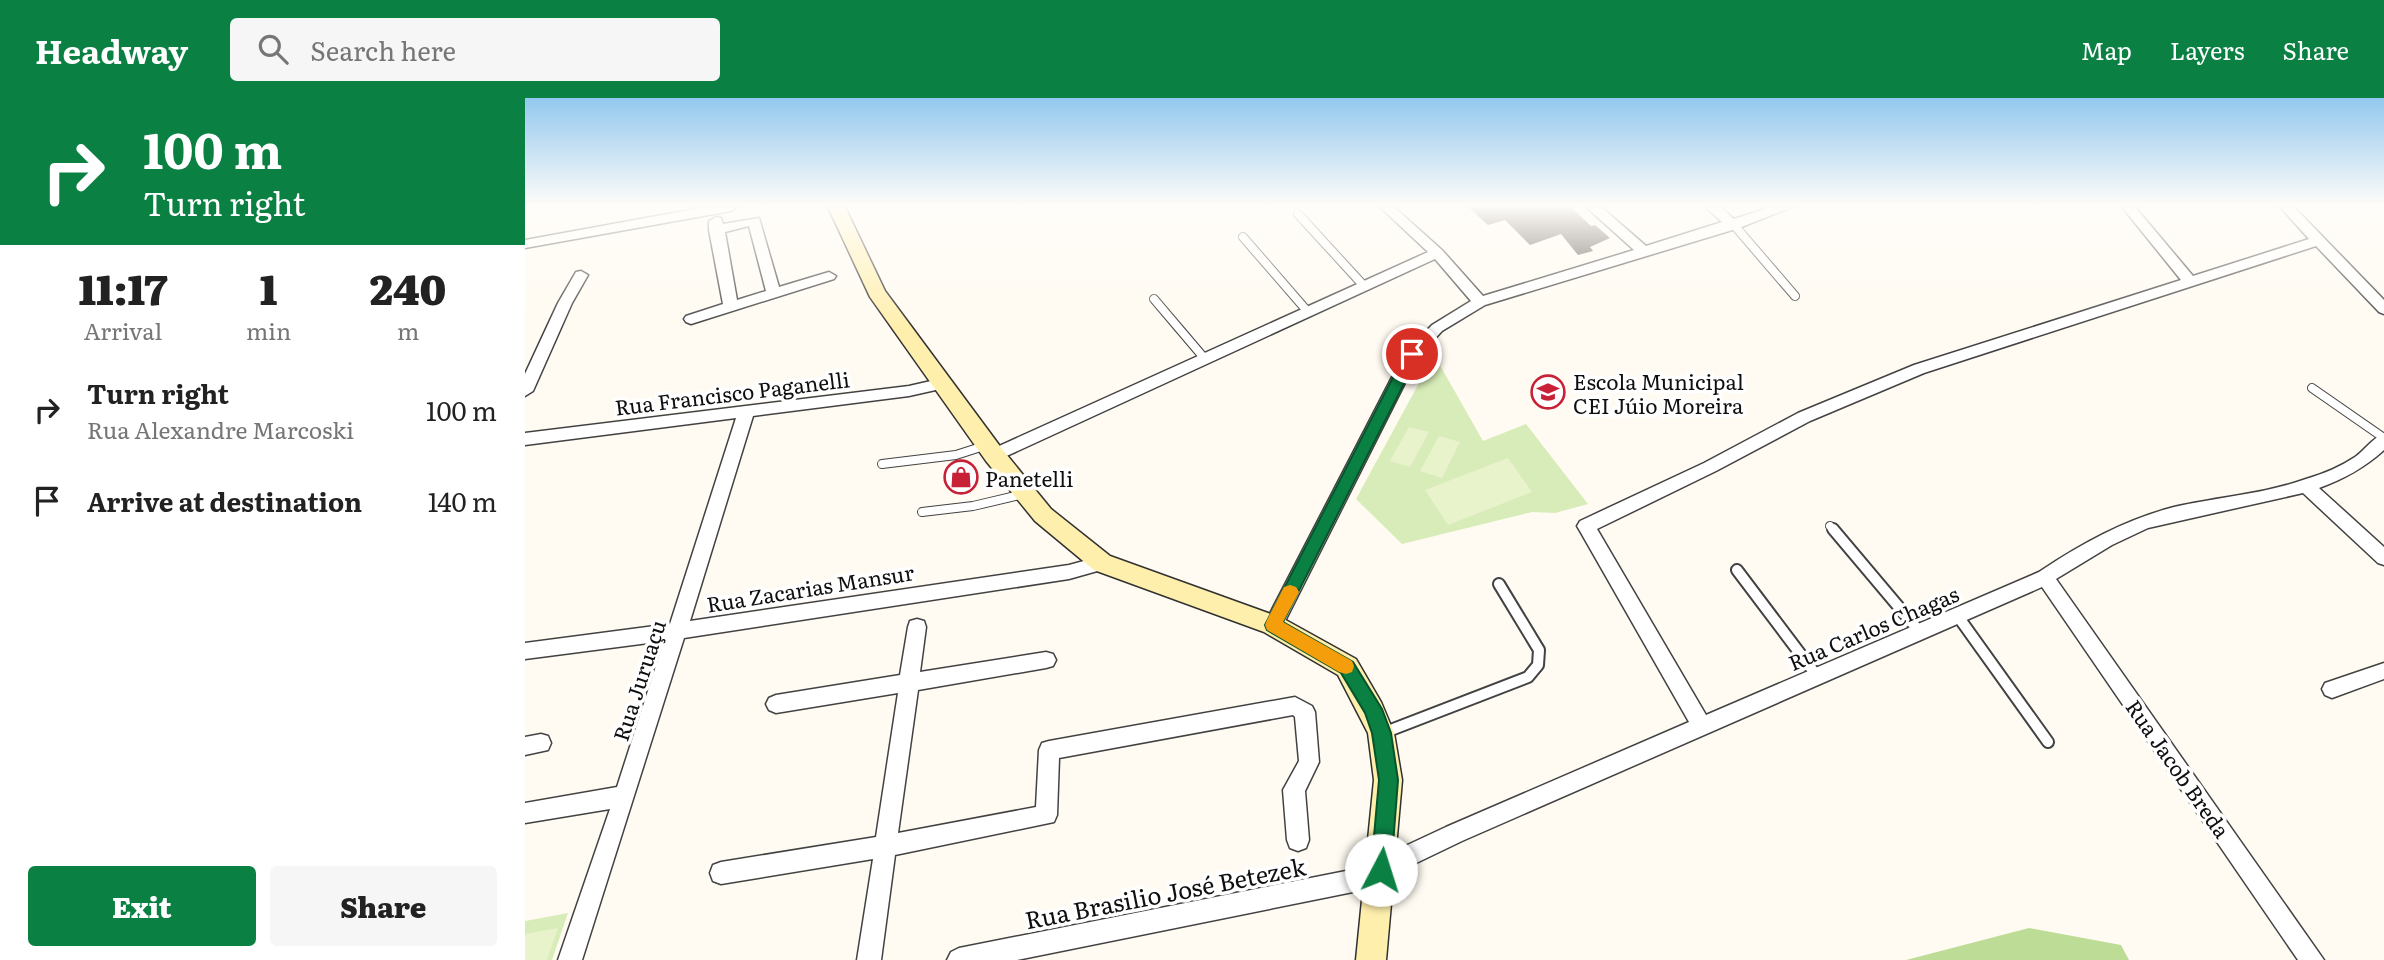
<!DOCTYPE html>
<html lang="en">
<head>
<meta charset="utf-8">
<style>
	:root { --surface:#fff; --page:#f6f6f6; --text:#222; --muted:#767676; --accent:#0b8043 }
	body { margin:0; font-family:Literata,serif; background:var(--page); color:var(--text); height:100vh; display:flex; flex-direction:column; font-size:26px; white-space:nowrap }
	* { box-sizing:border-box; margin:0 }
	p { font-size:23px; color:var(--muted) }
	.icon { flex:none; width:38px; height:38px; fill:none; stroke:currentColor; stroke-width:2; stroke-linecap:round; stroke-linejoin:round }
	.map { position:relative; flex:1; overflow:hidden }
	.details { display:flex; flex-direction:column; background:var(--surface); width:525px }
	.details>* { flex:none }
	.banner { background:#0b8043; color:#fff; overflow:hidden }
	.pin { position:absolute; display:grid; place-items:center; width:60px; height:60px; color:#fff; margin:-30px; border:4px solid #fff; border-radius:50%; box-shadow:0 2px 7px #0007 }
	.me { position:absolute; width:77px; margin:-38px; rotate:5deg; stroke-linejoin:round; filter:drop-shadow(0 0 5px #0008) }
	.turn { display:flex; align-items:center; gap:24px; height:147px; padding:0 28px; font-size:32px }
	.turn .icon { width:91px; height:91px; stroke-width:2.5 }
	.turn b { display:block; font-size:49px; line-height:60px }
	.eta { display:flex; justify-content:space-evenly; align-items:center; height:119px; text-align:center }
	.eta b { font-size:42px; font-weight:800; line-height:49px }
	.primary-button { display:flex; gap:14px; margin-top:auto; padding:14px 28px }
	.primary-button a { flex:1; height:80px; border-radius:7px; background:var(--accent); color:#fff; font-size:28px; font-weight:800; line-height:80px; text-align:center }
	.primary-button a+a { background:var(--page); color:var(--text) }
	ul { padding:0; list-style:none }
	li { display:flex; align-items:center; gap:21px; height:91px; padding:0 28px }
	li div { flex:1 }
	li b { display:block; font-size:26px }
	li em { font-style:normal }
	header { display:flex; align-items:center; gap:42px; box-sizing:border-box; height:98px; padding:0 35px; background:var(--accent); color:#fff }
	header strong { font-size:33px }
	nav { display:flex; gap:38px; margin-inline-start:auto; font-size:24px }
	.search { width:490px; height:63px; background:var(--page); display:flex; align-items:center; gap:18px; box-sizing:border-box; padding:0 24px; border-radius:7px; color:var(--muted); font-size:26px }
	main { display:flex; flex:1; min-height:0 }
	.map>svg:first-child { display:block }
	.green { fill:#d8ecb9 }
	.forest { fill:#bddd97 }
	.pitch { fill:#e9f3cb }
	.building { fill:#594f4b }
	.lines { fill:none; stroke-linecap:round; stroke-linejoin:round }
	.lane-far1-casing { stroke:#424242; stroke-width:10 }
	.lane-casing { stroke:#424242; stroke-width:14 }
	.street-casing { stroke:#424242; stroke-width:3 }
	.secondary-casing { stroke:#313131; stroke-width:3 }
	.lane-far1 { stroke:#fff; stroke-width:8 }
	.lane { stroke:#fff; stroke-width:10 }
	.street { fill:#fff; fill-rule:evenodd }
	.secondary { fill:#ffefad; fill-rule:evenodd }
	.route { fill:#0b8043; stroke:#07532c; stroke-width:2 }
	.slow { fill:#f59e0b }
	.labels { text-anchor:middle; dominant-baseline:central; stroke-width:7; stroke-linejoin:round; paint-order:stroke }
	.poi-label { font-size:21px; fill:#0f0f0f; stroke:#fff; text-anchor:start }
	.street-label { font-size:21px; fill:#0f0f0f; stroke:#fff }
	.near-street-label { font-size:24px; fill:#0f0f0f; stroke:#fff }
</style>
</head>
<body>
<header>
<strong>Headway</strong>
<div class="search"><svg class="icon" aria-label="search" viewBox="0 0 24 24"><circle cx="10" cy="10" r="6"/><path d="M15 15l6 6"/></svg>Search here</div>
<nav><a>Map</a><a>Layers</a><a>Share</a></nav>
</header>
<main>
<section class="details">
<div class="banner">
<div class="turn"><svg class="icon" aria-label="right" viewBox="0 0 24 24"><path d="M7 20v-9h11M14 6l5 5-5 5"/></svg><div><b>100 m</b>Turn right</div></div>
</div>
<div class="eta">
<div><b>11:17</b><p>Arrival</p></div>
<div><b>1</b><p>min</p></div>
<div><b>240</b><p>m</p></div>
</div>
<ul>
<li><svg class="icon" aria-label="right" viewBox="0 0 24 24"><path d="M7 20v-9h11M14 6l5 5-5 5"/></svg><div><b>Turn right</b><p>Rua Alexandre Marcoski</p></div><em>100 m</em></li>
<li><svg class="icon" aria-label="arrive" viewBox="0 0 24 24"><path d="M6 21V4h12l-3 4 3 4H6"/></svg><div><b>Arrive at destination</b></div><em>140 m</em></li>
</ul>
<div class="primary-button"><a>Exit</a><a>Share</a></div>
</section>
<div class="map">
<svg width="1859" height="862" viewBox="0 0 1859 862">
	<rect width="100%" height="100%" fill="#fffbf2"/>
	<g class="green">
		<polygon points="912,262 958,343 1001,326 1063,406 1030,415 1007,414 877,446 831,401 894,285"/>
		<polygon points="43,815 27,862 0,862 0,823"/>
	</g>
	<polygon class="forest" points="1504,830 1596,847 1604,862 1381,862"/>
	<g class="pitch">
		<polygon points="884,329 904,334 885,369 865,363"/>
		<polygon points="914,338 935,344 917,380 895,373"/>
		<polygon points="983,360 1007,394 923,427 900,392"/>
		<polygon points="33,830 22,862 0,862 0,836"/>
	</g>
	<polygon class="building" points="943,109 1046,109 1066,128 1070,127 1085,140 1065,149 1068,153 1053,157 1036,136 1005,147 980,122 963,127"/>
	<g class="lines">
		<defs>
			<g id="lane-far1">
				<polyline points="773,116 839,188"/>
				<polyline points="1209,127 1270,198"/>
				<polyline points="718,139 783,214"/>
				<polyline points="629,201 680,261"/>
				<polyline points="1787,290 1859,340"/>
				<polyline points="357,366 431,357 462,347"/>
				<polyline points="397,414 448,408 499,396"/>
				<polyline points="1305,428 1309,433"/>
			</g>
			<g id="lane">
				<polyline points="1308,431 1394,533"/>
				<polyline points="1212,472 1292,578"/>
				<polyline points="1432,517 1523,644"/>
				<polyline points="858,635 1003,579 1013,567 1014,552 974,486"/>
			</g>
			<g id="street">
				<polygon points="181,109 212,109 206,113 0,150 0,142"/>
				<polygon points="855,109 869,109 917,152 958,198 1109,152 1061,109 1076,109 1121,148 1197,124 1180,109 1195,109 1209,121 1246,109 1267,109 1214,130 960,207 917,233 893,259 755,533 748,535 741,533 739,527 879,256 907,227 946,203 910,161 475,361 463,361 461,357 463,353 903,154"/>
				<path d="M1597,109H1610L1668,178L1784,141L1755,109H1769L1859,202V216L1854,214L1791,148L1399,275L1285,323L1191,373L1072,431L1181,617L1514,474C1556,446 1599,422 1649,409C1692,399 1739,396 1781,381C1798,376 1815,369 1830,359C1840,352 1847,340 1859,336V352C1839,370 1819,381 1794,390L1859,449V467L1853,465L1778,395L1623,430L1587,447L1531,481L1799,862H1773L1517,489L937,743L833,793L492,862H422L426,854L434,850L831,771L921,729L1164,624L1055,433L1052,428L1055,423L1179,365L1273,315L1389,267L1656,182Z"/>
				<path d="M191,119L196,120L198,126L234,120L254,189L304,174L311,178L309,181L166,226L161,224L159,221L161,218L198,206L184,132V123ZM224,128L241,193L212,202L200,134Z"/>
				<polygon points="56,173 63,177 47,205 8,293 0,298 0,276 33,205 51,174"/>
				<polygon points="419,280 427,285 424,289 384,298 228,318 165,523 544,467 577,458 583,460 586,465 583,470 544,481 159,540 57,862 33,862 85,711 0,725 0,705 92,689 139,543 0,561 0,545 145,526 211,320 0,347 0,335 384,288"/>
				<polygon points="392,521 399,523 401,529 395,574 521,554 528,556 531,562 528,568 521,570 393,592 373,735 511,709 514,652 517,645 524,643 770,599 787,608 790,614 794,664 780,693 784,742 781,750 773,753 765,750 762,742 758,692 774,663 770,619 768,617 534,660 532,717 529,724 370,757 356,862 332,862 348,761 196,786 188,783 185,775 188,767 196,764 351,739 373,595 251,615 244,612 241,606 244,600 251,597 375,577 383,529 385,523"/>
				<polygon points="1859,565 1859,581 1807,600 1800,597 1797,591 1800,585"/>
				<polygon points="16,636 23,638 26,645 23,652 0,657 0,639"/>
			</g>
			<polygon id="secondary" points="303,109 320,109 360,193 477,351 526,411 585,458 757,520 831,561 856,604 869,635 877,682 861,862 831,862 849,682 843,635 813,577 739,534 569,472 510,423 461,363 345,199"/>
		</defs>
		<use href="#lane-far1" class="lane-far1-casing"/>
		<use href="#lane" class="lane-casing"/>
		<use href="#street" class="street-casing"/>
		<use href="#secondary" class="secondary-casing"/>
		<use href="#lane-far1" class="lane-far1"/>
		<use href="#lane" class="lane"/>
		<use href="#street" class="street"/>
		<use href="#secondary" class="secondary"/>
	</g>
	<linearGradient id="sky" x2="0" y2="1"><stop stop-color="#93c8ef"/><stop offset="0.47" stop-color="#fffdf9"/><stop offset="1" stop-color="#fffdf9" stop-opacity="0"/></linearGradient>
	<rect width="1859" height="230" fill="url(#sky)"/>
	<polygon class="route" points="887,252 894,256 758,524 828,564 857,611 866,635 873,682 866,772 863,780 856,782 849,780 846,772 854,682 847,635 840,615 816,575 742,532 740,527 880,256"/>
	<polygon class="slow" points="765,487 771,489 774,494 758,524 827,563 829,568 827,574 821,576 814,574 742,532 740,527 742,522 759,489"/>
	<defs>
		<symbol id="school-ring" viewBox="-11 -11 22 22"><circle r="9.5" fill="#fff" stroke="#c72037" stroke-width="1.5"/><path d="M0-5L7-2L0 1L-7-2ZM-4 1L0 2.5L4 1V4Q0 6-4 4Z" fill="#c72037"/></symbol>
		<symbol id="shop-ring" viewBox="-11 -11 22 22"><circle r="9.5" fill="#fff" stroke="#c72037" stroke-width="1.5"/><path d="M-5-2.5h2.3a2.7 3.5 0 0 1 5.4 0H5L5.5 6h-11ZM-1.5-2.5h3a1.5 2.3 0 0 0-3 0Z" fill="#c72037"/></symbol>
	</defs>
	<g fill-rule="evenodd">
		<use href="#school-ring" x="1004" y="275" width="38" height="38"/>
		<use href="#shop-ring" x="417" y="360" width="38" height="38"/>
	</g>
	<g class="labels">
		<g class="poi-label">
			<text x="1048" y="282">Escola Municipal<tspan x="1048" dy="24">CEI Júio Moreira</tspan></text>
			<text x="460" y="379">Panetelli</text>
		</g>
		<g class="street-label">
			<text transform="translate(207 294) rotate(-7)">Rua Francisco Paganelli</text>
			<text transform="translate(285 489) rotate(-9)">Rua Zacarias Mansur</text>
			<text transform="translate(1348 529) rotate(-23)">Rua Carlos Chagas</text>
			<text transform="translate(113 582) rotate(-72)">Rua Juruaçu</text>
			<text transform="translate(1654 670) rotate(55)">Rua Jacob Breda</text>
		</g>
		<g class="near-street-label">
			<text transform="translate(640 794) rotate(-11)">Rua Brasilio José Betezek</text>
		</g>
	</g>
</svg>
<div class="pin" style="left:887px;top:256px;background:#d93025"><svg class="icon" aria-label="arrive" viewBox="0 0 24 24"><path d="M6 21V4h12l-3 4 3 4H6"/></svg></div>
<svg class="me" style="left:856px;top:772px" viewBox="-20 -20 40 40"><circle r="19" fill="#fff"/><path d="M0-13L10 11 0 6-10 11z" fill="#0b8043"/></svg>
</div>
</main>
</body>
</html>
